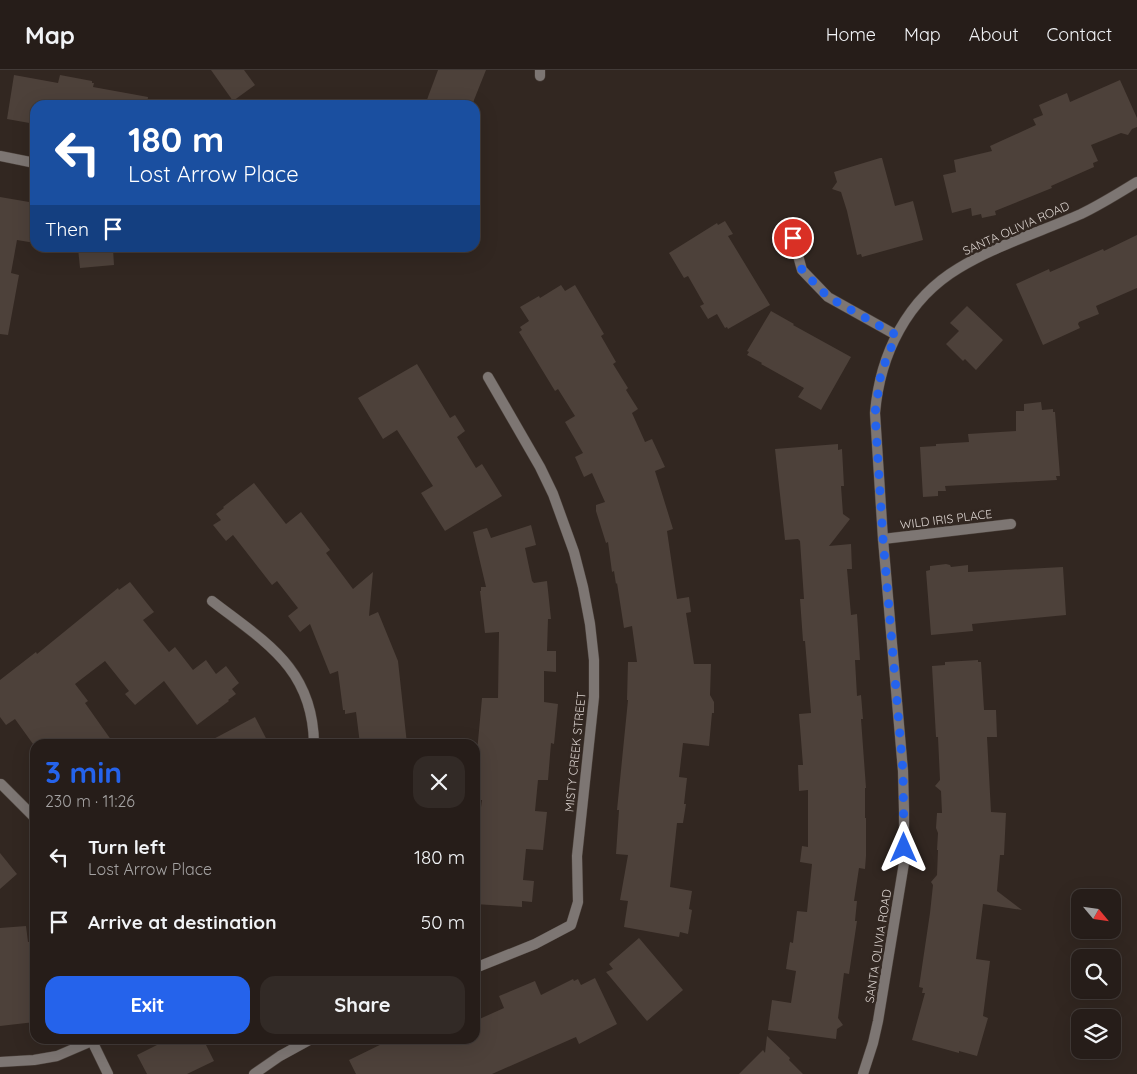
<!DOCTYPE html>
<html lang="en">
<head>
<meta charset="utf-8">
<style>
	:root { --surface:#261d19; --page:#322a26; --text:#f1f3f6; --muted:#a4a2a2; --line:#423b38; --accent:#2563eb }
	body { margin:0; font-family:Quicksand,sans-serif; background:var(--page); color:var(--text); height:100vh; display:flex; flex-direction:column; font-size:19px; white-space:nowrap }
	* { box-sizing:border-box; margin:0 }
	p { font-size:16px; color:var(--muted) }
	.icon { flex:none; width:28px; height:28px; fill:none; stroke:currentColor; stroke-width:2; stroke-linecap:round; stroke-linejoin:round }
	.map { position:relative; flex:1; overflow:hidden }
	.details { position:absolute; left:30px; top:669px; width:450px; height:305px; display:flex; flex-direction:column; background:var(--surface); border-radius:15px; box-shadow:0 5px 20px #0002,0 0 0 1px var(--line) }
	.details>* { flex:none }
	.hud { position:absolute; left:30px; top:30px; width:450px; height:152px; border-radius:15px; box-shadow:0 5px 20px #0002,0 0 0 1px var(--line); background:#1a4fa0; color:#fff; overflow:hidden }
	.needle { width:32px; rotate:119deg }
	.buttons { position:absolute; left:1071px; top:819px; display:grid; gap:10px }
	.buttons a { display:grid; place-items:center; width:50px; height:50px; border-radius:10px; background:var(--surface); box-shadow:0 5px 20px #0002,0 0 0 1px var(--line); font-size:25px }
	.pin { position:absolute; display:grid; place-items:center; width:42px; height:42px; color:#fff; margin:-21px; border:2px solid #fff; border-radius:50%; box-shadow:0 1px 5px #0007 }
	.me { position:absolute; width:55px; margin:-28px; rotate:0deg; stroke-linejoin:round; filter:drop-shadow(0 0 4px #0008) }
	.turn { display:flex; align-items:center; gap:18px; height:105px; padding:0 15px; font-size:22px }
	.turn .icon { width:65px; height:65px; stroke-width:2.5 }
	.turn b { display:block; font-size:35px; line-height:42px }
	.then { display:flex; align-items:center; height:48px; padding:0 15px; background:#0003; gap:10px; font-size:19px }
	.round { display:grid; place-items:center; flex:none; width:52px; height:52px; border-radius:15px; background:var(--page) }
	.headline { display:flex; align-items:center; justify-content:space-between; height:85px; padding:0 15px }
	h1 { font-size:30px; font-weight:800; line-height:38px; color:var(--accent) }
	.button { display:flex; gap:10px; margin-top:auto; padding:10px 15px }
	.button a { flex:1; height:58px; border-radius:15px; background:var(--accent); color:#fff; font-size:20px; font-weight:800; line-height:58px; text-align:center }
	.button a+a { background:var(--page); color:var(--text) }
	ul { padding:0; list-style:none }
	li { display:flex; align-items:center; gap:15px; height:65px; padding:0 15px }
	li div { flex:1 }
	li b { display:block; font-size:19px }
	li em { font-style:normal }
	header { display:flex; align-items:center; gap:30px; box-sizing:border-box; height:70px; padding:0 25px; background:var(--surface); border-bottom:1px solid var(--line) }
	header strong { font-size:24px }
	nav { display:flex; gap:28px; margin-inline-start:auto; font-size:18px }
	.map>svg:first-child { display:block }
	.building { fill:#4d413a }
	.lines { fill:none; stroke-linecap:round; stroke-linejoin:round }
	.street-casing { stroke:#4d433d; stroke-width:11 }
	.street { stroke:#7d7673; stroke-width:10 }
	.route { stroke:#2563eb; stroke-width:9; stroke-dasharray:0 16.2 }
	.labels { text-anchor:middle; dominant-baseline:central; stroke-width:5; stroke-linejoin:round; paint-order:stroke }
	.street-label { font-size:12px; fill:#ddd5d1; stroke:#322721 }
</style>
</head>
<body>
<header>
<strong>Map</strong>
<nav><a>Home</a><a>Map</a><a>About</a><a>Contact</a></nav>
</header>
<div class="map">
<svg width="1137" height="1004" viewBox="0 0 1137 1004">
	<rect width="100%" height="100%" fill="#322721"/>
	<g class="building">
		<polygon points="211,0 244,0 255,15 233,31"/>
		<polygon points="438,0 486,0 472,35 425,35"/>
		<polygon points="14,5 58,13 60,5 92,11 92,13 94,13 93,17 148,27 147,35 35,35 35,54 7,49"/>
		<polygon points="1120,10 1137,48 1137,57 1132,59 1128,65 1121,63 1091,75 1098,91 1093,93 1094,97 1051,116 1052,118 995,141 996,145 982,148 981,144 972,146 971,138 952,143 943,105 956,102 954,90 992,81 990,76 1036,55 1033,49 1043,45 1039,35 1067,23 1070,32"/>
		<polygon points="880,88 882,88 895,136 913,131 923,170 862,187 861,184 857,185 847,141 841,122 832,119 837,112 834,102"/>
		<polygon points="0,127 35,133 35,173 17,170 11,203 19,205 8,265 0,264"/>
		<polygon points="725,151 733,164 728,166 770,235 728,259 727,257 725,258 717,244 708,249 700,236 704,234 688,206 684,208 669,183 717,153 718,155"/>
		<polygon points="1137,165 1137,218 1096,236 1099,244 1079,252 1078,254 1080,258 1043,275 1016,214 1049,199 1050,202 1103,179 1104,181"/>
		<polygon points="78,178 102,178 102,180 113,179 114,195 80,198"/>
		<polygon points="561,215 565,221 575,215 604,264 601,266 616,292 613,294 628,318 626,320 638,339 632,343 645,372 652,369 665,397 655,401 673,459 667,461 677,529 689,527 691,542 686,543 694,594 711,594 710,625 714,632 714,643 712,643 709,676 683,673 679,707 687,708 684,734 686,734 683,753 677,753 670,817 692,821 689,839 692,840 688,864 680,862 679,867 624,857 628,831 620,830 628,785 616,784 619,740 617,740 628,630 627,630 628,592 637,592 632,556 624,558 617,513 616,514 614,501 612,502 608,472 606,473 596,441 596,435 605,432 592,403 584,407 575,387 583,383 565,352 575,346 558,319 555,321 519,262 522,260 520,257 529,251 520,237 539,226 540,228"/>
		<polygon points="967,236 1003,270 976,300 965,289 963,291 946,274 959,261 950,253"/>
		<polygon points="771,241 794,254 793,255 851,287 821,340 798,327 804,318 761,294 762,293 747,285 749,282 747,281"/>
		<polygon points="417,294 450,348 455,345 465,361 457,367 476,398 482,394 502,426 445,461 421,423 433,416 397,360 383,369 358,328"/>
		<polygon points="1041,332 1042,340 1053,339 1053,342 1055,342 1060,406 1056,406 1057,410 945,416 946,421 938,421 938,426 923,427 920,377 936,376 936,374 969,372 968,364 1016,361 1016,341 1024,341 1024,334"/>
		<polygon points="838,374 838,380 842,379 844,416 841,416 843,444 850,449 829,476 851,474 852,499 847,499 851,545 857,544 860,590 855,590 857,626 861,625 863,649 861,649 866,718 865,718 865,748 866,748 866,786 865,799 859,798 854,831 857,831 855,851 857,851 849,904 844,903 838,948 843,955 837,959 836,969 768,960 772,930 791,933 796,901 786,899 790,872 793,873 797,841 807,842 812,794 800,792 802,776 808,777 808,720 799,721 798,695 803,695 799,644 811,643 805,571 803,571 800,529 804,529 800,471 798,469 785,470 775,379"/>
		<polygon points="254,413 286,454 301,442 330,480 326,483 353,519 373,502 369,546 378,542 398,591 407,674 360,674 356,642 345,644 345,640 343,640 338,601 330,604 310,554 300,562 288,546 298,538 277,511 272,515 233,465 226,471 213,455 221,450 216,444 224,438 223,437"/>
		<polygon points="531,455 536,475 525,478 532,511 534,513 547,511 551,549 548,549 547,581 556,581 556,602 544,601 544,632 558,634 554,674 551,673 548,710 538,710 535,741 547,742 543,780 526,779 523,810 534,811 532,832 522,831 522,837 475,834 475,779 482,730 479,730 481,715 475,715 475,682 477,682 482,628 498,628 499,562 485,563 480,521 481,521 481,517 486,517 473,462 487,458 491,468"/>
		<polygon points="946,494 950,495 951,497 968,495 968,502 1063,497 1066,545 972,554 973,561 931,565 926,501 930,500 930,496"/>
		<polygon points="130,512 154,542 143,550 169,582 175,577 193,600 206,590 216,604 226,596 239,613 232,619 236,624 228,630 229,631 197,655 164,611 135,635 125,624 129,621 105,591 75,614 88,631 85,633 114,674 33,674 15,649 6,655 0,647 0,610 36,582 37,584 118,518 119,520"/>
		<polygon points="978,590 978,592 981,592 984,640 996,640 997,667 987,667 991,742 1006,743 1004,785 1000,785 997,821 1022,840 983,834 976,889 990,891 983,946 988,948 977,986 959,981 959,983 912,970 925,923 922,923 923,918 919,917 930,843 933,815 931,812 937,805 938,780 937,780 938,763 936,758 937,743 942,743 941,721 935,716 940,710 938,667 936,667 932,596 945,595 945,592"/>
		<polygon points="255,647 269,674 204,674"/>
		<polygon points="0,783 17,804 0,819"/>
		<polygon points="26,856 28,872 35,871 35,952 0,956 0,858"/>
		<polygon points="639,868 683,920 647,951 606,902 613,899 609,894"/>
		<polygon points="595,908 617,954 579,974 576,967 492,1004 356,1004 349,990 392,969 475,969 475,951 504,938 499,926 535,911 541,925 573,909 574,911 578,909 581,915"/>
		<polygon points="767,966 790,988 789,990 803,1004 739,1004 763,980 765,983"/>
		<polygon points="169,969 203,969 214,991 187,1004 147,1004 137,985"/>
	</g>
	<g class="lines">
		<defs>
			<g id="street">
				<polyline points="540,6 540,0"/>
				<polyline points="0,86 35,93"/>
				<polyline points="789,153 802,200 828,227 896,265"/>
				<polyline points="883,469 1011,454"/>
				<path d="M212,531C265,572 313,598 314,674"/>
				<polyline points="1,714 35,748"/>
				<polyline points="475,898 535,874 571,855 578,832 577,786 594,627 594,590 590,554 583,517 574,482 553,424 540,397 488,307"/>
				<polyline points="91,969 108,1004"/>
				<polyline points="0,992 34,990 57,986 92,971"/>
				<polyline points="254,1004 280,986 311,969"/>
				<path d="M863,1004L873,973L878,951L904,793V740L903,701L883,469L875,343C880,284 907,229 959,198C997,175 1040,162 1081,144C1100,135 1119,123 1137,112"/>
			</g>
		</defs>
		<use href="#street" class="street-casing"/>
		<use href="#street" class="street"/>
	</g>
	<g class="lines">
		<polyline class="route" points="793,168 802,200 828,227 896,265 881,303 875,343 883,469 903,701 904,778"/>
	</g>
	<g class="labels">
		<g class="street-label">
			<text transform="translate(1016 158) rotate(-24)">SANTA OLIVIA ROAD</text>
			<text transform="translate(946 449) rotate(-7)">WILD IRIS PLACE</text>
			<text transform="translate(575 682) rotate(-84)">MISTY CREEK STREET</text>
			<text transform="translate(878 876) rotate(-81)">SANTA OLIVIA ROAD</text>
		</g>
	</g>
</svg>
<div class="buttons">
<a><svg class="needle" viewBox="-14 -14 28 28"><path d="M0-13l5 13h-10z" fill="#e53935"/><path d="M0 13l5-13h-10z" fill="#a4a2a2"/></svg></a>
<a><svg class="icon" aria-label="search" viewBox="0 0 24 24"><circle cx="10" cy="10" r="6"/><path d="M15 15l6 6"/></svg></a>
<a><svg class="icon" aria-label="layers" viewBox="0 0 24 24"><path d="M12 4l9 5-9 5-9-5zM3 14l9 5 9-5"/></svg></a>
</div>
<div class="pin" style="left:793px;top:168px;background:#d93025"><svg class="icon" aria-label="arrive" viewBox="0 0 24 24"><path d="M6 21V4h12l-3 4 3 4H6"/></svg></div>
<svg class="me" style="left:904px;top:778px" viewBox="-20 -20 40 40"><path d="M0-17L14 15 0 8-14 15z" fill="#2563eb" stroke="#fff" stroke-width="4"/></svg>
<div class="hud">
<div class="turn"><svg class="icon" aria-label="left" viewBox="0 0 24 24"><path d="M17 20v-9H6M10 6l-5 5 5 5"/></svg><div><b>180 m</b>Lost Arrow Place</div></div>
<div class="then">Then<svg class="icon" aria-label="arrive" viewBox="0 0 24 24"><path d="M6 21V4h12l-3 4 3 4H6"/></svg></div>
</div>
<section class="details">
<div class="headline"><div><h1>3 min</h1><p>230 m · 11:26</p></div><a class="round"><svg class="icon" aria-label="close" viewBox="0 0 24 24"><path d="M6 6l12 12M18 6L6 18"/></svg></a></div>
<ul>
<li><svg class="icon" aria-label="left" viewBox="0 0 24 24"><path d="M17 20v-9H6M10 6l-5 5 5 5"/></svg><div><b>Turn left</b><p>Lost Arrow Place</p></div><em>180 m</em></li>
<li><svg class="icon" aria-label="arrive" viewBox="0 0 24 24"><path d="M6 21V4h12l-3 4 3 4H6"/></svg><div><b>Arrive at destination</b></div><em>50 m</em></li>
</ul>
<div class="button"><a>Exit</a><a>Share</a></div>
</section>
</div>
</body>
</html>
